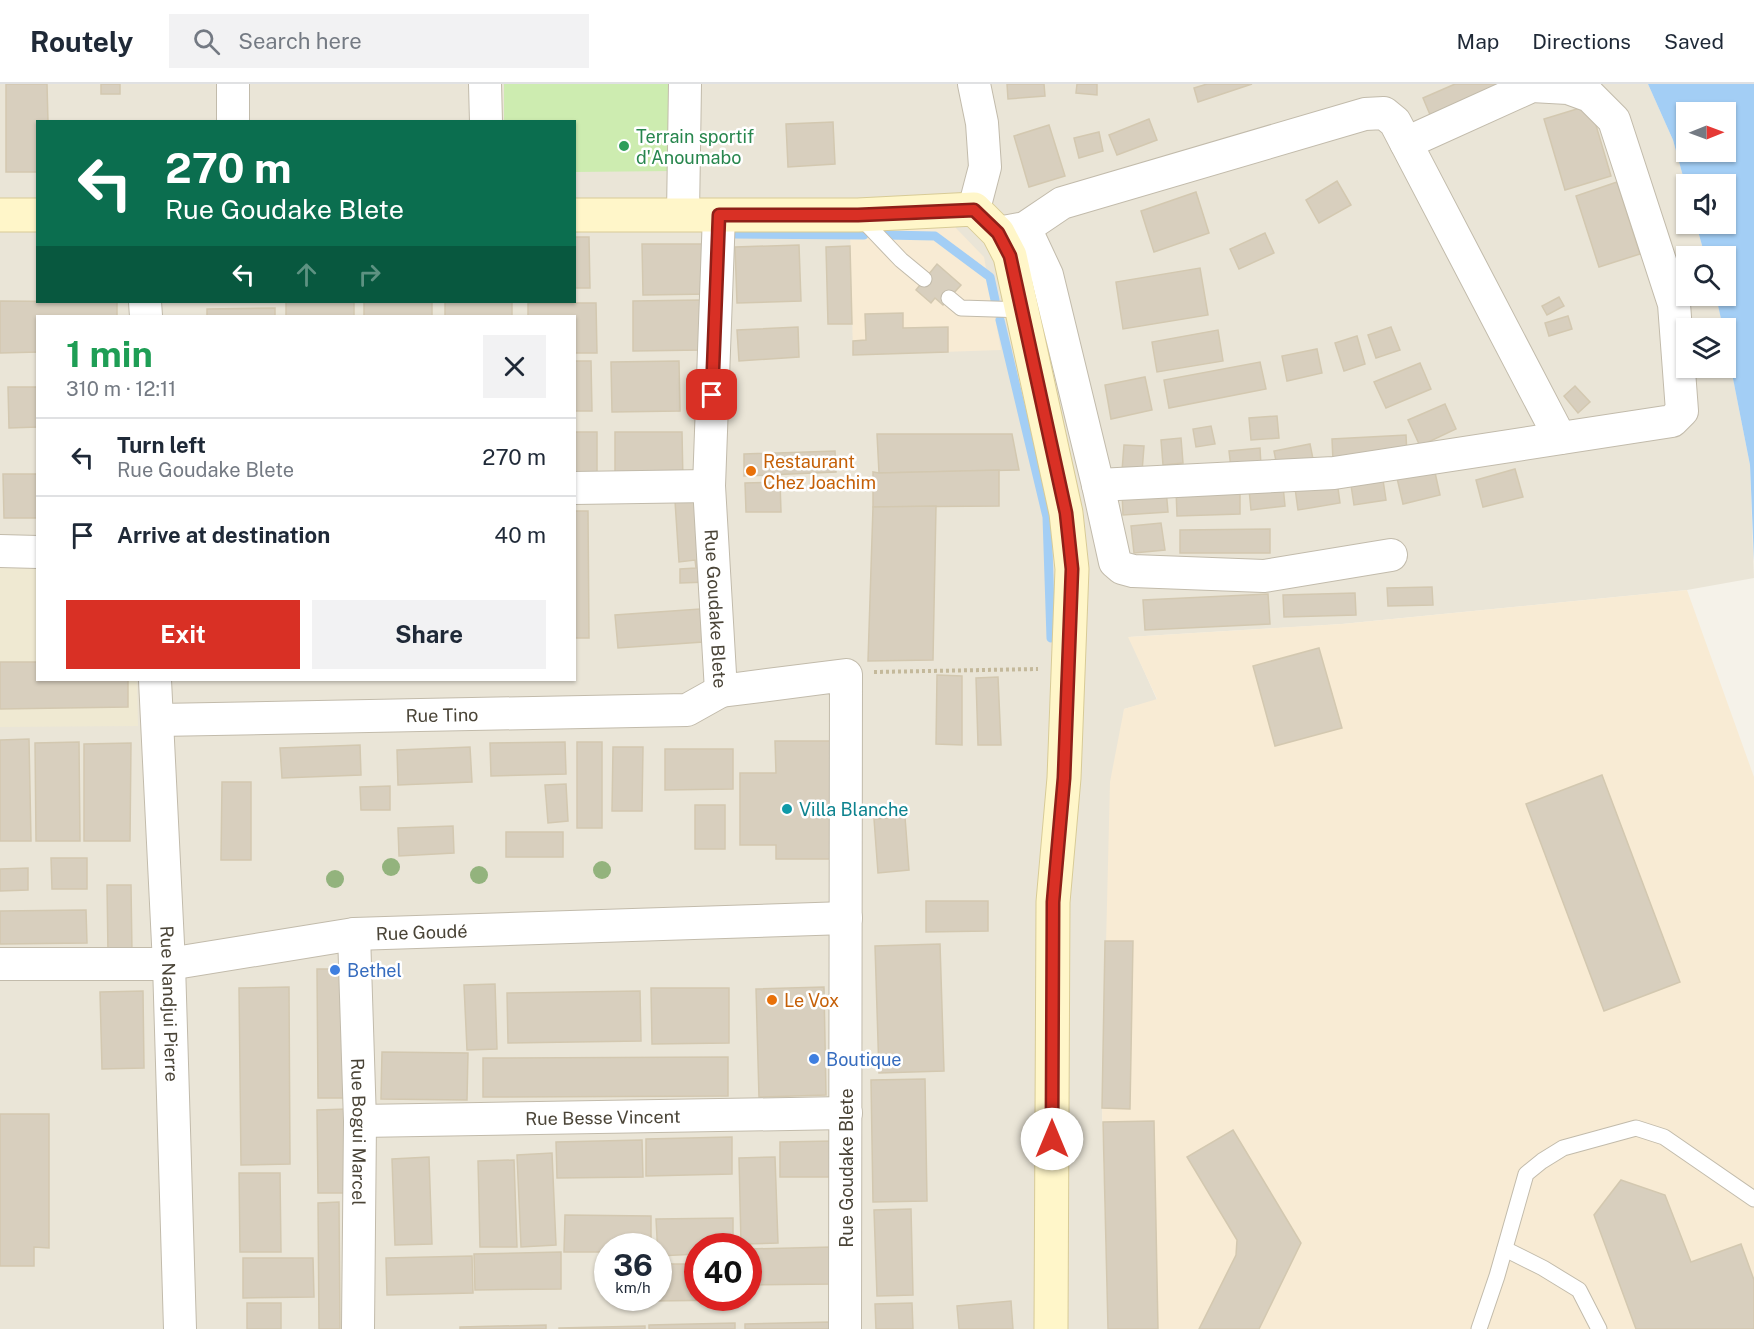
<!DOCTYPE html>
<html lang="en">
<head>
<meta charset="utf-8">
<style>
	:root { --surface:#fff; --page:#f2f2f3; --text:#1f2937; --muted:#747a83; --line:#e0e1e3; --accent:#d93025 }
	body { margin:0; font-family:"Public Sans",sans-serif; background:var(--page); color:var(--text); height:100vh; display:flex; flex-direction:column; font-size:22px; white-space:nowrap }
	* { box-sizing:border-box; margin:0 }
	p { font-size:20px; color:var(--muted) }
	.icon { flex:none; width:33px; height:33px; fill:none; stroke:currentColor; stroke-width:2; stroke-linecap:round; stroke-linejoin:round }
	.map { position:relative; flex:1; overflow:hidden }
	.panel { position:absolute; left:36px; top:231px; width:540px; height:366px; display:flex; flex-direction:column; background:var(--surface); border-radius:0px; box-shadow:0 2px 4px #0004 }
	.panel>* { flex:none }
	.hud { position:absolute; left:36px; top:36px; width:540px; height:183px; border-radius:0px; box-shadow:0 2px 4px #0004; background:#0b6e4f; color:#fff; overflow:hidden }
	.needle { width:39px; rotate:89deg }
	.fabs { position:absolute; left:1676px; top:18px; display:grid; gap:12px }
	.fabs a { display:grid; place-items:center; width:60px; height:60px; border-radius:0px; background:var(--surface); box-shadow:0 2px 4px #0004; font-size:30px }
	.speed { position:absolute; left:594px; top:1149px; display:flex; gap:12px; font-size:30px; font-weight:700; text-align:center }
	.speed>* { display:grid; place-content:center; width:78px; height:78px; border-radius:50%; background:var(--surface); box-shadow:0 2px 4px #0004; line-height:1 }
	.speed small { font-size:15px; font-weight:400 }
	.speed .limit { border:9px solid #d22; background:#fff; color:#111 }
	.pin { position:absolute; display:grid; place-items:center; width:51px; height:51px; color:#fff; margin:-26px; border-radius:12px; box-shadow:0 3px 9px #0006 }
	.me { position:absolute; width:66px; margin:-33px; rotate:0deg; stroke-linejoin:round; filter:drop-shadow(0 0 4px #0008) }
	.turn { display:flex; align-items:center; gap:21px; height:126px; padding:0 30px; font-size:27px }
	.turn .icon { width:78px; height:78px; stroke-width:2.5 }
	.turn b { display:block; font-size:42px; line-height:51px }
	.lanes { display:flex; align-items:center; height:57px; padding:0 30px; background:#0003; justify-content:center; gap:30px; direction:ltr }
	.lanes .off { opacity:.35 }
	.round { display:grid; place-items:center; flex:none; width:63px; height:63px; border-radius:0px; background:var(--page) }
	.summary { display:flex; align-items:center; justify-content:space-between; height:102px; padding:0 30px }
	h1 { font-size:36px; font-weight:700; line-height:45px; color:#1e9e55 }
	.cta { display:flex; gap:12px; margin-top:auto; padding:12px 30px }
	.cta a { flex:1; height:69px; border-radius:0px; background:var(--accent); color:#fff; font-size:24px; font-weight:700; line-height:69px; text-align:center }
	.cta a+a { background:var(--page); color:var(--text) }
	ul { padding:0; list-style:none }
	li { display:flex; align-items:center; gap:18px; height:78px; padding:0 30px; border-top:2px solid var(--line) }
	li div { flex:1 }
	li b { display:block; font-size:22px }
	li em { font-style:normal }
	header { display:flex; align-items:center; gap:36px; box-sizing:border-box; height:84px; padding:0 30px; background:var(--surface); border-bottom:2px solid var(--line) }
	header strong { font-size:28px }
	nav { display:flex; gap:33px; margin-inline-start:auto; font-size:21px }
	.search { width:420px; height:54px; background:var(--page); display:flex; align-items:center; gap:15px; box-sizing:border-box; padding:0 21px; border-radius:0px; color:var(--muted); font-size:22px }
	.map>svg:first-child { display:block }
	.residential { fill:#eae5d7; fill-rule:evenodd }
	.commercial { fill:#f8ebd4 }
	.education { fill:#efe9d2 }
	.green { fill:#cdecb0 }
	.water { fill:#a3cef5; fill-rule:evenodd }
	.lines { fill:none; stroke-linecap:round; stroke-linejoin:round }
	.stream { stroke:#a3cef5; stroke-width:9 }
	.building { fill:#d8cfbe; stroke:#d3c8b0; stroke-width:1.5 }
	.lane-casing { stroke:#c2bbab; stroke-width:17 }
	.street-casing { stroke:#c2bbab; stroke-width:34 }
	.secondary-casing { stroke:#d8cb96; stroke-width:35 }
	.path { stroke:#c4b99b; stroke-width:4; stroke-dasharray:3 3; stroke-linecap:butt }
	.lane { stroke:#fff; stroke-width:15 }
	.street { stroke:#fff; stroke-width:32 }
	.secondary { stroke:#fff6c9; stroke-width:33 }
	.tree { fill:#93b37d }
	.route-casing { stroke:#8d1f18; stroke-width:15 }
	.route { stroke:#d93025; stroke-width:10 }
	.leisure-dot { fill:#2e9e5b; stroke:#fff; stroke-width:2 }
	.food-dot { fill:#e8710a; stroke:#fff; stroke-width:2 }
	.culture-dot { fill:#0f9aa8; stroke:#fff; stroke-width:2 }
	.shop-dot { fill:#3f7fe0; stroke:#fff; stroke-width:2 }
	.labels { text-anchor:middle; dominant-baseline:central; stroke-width:5; stroke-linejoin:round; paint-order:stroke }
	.leisure-label { font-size:18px; fill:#27864d; stroke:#fff; text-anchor:start }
	.food-label { font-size:18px; fill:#c56008; stroke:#fff; text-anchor:start }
	.street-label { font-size:18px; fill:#4a4437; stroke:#fff }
	.culture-label { font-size:18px; fill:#0d838f; stroke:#fff; text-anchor:start }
	.shop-label { font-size:18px; fill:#366cbe; stroke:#fff; text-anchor:start }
</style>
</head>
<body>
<header>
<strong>Routely</strong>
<div class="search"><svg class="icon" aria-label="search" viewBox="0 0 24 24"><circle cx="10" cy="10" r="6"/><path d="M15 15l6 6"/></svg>Search here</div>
<nav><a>Map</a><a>Directions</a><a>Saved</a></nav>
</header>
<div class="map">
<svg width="1754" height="1245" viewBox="0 0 1754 1245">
	<rect width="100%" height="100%" fill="#f5f2e9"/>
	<path class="residential" d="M0,0H1648L1673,56L1686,103V140H1696L1705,172H1686V212H1716L1717,215L1723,244H1686V284H1725V254L1750,381L1754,494L1687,506L1342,540L1129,553L1157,616L1124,625L1102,1024L1108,1245H0ZM38,38H574V218H38ZM38,232H574V596H38ZM608,1162H658V1214H608ZM698,1162H748V1214H698Z"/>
	<g class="commercial">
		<polygon points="955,143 984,173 1001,266 853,271 850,146"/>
		<polygon points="1687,506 1754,693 1754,1245 1108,1245 1102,1024 1110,698 1124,625 1157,615 1128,553 1342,540"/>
	</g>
	<polygon class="education" points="0,483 37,483 38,596 137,596 138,642 0,643"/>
	<polygon class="green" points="504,0 672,0 673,87 575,88 574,38 504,37"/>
	<path class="water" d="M1648,0H1754V477L1750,381L1725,254V244H1723L1716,212H1725V172H1705L1696,140H1725V100H1686V103L1673,56ZM1686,28H1725V68H1686Z"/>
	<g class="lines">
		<g class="stream">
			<polyline points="734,150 864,151"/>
			<polyline points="886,151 935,152 990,193 995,216"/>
			<polyline points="1000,236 1047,433 1051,554"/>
		</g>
	</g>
	<g class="building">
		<polygon points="6,0 47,0 48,38 38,38 38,88 6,88"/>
		<rect x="101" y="0" width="19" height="10"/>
		<polygon points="1007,0 1044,0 1045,12 1008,15"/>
		<polygon points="1077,0 1097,0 1097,11 1076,9"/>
		<polygon points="1207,0 1252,0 1198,18 1194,4"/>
		<polygon points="1455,0 1508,0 1431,33 1423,14"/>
		<polygon points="1590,21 1611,92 1565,106 1544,35"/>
		<polygon points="1149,35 1157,56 1117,71 1109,51"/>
		<polygon points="833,38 835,80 788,83 786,40"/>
		<polygon points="1049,41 1065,92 1029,103 1014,52"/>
		<polygon points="1099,48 1103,67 1079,74 1074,54"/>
		<polygon points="1337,97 1351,121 1319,139 1306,116"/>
		<polygon points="1617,98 1640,170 1599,183 1576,112"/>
		<polygon points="1196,108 1209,149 1154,168 1141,127"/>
		<polygon points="1265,149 1274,169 1239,185 1230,165"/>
		<polygon points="574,153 589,153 590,204 574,204"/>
		<polygon points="642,160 710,160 710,210 643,211"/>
		<polygon points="799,161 801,217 737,219 735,163"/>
		<polygon points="850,162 852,240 828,240 826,163"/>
		<polygon points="937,180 961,201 943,221 935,214 931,219 916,206"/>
		<polygon points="1200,184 1208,231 1123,245 1116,198"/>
		<polygon points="1559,213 1564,222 1547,231 1542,222"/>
		<polygon points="702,216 702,266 633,267 633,217"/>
		<polygon points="0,217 117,218 117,232 38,232 38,268 0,269"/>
		<rect x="286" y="218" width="68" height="14"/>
		<rect x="364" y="218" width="68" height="14"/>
		<rect x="445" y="218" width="67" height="14"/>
		<polygon points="528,219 596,219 597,269 574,269 574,232 528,232"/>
		<polygon points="275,224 275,232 207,232 207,225"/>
		<polygon points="903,229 903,244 948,243 948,268 853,271 853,257 866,256 865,230"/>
		<polygon points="1568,232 1572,245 1549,252 1545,239"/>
		<polygon points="798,243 799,273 739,277 737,246"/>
		<polygon points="1391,243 1400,266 1376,274 1368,251"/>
		<polygon points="1218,246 1223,277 1157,288 1152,258"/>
		<polygon points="1357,252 1365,280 1344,287 1335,259"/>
		<polygon points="1317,265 1322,289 1287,297 1282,272"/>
		<polygon points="574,277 591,277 592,327 574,327"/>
		<polygon points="679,277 680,327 612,328 611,278"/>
		<polygon points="1260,278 1266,305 1169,324 1164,296"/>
		<polygon points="1420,279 1431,305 1386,324 1374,298"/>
		<polygon points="1145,293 1152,326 1111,335 1105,301"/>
		<polygon points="1575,302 1590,318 1578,329 1564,312"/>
		<polygon points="8,303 38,303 38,343 9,344"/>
		<polygon points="1445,320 1456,345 1420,362 1408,336"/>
		<polygon points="1277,332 1279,354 1251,356 1249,334"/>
		<polygon points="1211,342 1215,360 1196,363 1193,345"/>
		<rect x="574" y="348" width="23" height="50"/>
		<polygon points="615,348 682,348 683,398 615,398"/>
		<polygon points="877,350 1012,350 1019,386 879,389"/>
		<polygon points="1406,351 1407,372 1333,377 1332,355"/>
		<polygon points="1181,354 1183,379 1163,381 1161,356"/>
		<polygon points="1310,360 1314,380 1278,387 1274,367"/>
		<polygon points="1124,361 1144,362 1142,388 1122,387"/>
		<polygon points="1260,364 1261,382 1231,384 1229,367"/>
		<polygon points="835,367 836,388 744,392 744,370"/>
		<polygon points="1434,384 1440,411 1403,420 1397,394"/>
		<polygon points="1515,385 1523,413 1483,423 1476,396"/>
		<polygon points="999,386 999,422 873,423 873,388 879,389"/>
		<polygon points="3,390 38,390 38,434 4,434"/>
		<polygon points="1383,396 1386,416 1354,421 1351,401"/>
		<polygon points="1337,397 1340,419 1298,426 1295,404"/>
		<polygon points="780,398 781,428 746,428 745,399"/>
		<polygon points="1283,402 1285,422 1251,426 1249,405"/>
		<polygon points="1240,403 1240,430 1177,432 1176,405"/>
		<polygon points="1166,405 1168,428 1123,431 1122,408"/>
		<polygon points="703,415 708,498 680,499 680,485 696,484 695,476 679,478 675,417"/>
		<polygon points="936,422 933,576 868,577 873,423"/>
		<polygon points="574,427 588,427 589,554 574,554"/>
		<polygon points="1161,439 1165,466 1134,469 1131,442"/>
		<polygon points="1270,445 1270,469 1180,469 1180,446"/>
		<polygon points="1432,503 1433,521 1388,522 1387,504"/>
		<polygon points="1355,509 1356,531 1284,533 1283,511"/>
		<polygon points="1268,510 1270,540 1145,546 1143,516"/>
		<polygon points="700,525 703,558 618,564 615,531"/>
		<polygon points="1319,564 1342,644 1275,662 1253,582"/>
		<polygon points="0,578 38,578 38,596 128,596 128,623 0,625"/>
		<polygon points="937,591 962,592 962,661 936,660"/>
		<polygon points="998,593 1001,661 978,661 976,594"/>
		<polygon points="29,655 31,757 0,757 0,656"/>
		<polygon points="775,657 833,657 833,775 776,775 776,761 740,761 740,689 776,689"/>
		<polygon points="79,658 80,757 36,757 35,659"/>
		<polygon points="565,658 566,690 491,692 490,659"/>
		<rect x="577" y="658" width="25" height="86"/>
		<polygon points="131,659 130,757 84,757 84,660"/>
		<polygon points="360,661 361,691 282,694 280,664"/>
		<polygon points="470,663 472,698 398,701 397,666"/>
		<polygon points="613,663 643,663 642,727 612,727"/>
		<polygon points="665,665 733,665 733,705 665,706"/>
		<polygon points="1602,691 1680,898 1604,927 1526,720"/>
		<polygon points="222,698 251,698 251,776 221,776"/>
		<polygon points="566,700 568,737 548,739 545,701"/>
		<polygon points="390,702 390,726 361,726 360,703"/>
		<rect x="695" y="721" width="30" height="44"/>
		<polygon points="905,733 909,786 878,789 874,735"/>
		<polygon points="453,742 454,769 399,772 398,744"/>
		<rect x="506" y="748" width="57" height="25"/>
		<polygon points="51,774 87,774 87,805 52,805"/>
		<polygon points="28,784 28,806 0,807 0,785"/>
		<polygon points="107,801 131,801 132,869 108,869"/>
		<polygon points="926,817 988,817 988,847 926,848"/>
		<polygon points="86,826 87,859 0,860 0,827"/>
		<polygon points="1105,857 1133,857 1130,1025 1102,1024"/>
		<polygon points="940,860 944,987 879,989 875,862"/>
		<polygon points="317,885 347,885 348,1014 318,1014"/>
		<polygon points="495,900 497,965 467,966 464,901"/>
		<polygon points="289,903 290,1080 241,1081 239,904"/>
		<polygon points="824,903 826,1011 759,1013 756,905"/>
		<polygon points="651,904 729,904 729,959 652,960"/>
		<polygon points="143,907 144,984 102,985 100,908"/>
		<polygon points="640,907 641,957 508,959 507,909"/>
		<polygon points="382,968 468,969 467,1016 381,1015"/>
		<polygon points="728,973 728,1012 483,1013 483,974"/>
		<polygon points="925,995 927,1117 873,1118 871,996"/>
		<polygon points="347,1025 348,1109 318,1109 317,1026"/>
		<polygon points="0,1030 49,1030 49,1164 34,1163 34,1182 0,1182"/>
		<polygon points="1154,1037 1158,1245 1108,1245 1103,1038"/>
		<polygon points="1233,1046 1301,1159 1259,1245 1199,1245 1236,1171 1237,1156 1187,1073"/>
		<polygon points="732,1053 732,1090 646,1092 646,1055"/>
		<polygon points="642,1056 643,1093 557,1094 556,1058"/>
		<polygon points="833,1057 833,1093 780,1093 780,1058"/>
		<polygon points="552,1069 556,1161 521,1163 517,1071"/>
		<polygon points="429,1073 432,1160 395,1161 392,1075"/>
		<polygon points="775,1073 778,1159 741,1160 739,1074"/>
		<polygon points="514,1076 517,1163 480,1163 478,1077"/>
		<polygon points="239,1089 280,1089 281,1168 240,1168"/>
		<polygon points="1621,1096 1665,1111 1691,1178 1741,1160 1754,1196 1754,1245 1636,1245 1594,1131"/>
		<polygon points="339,1118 340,1245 319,1245 318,1119"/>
		<polygon points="911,1125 913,1211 877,1212 874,1126"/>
		<polygon points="565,1131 651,1132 651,1162 608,1162 608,1168 564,1168"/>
		<polygon points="733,1134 733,1162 698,1162 698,1170 658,1172 656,1135"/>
		<polygon points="832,1163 833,1200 748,1201 748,1165"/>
		<polygon points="561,1168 561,1205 475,1206 474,1170"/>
		<polygon points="472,1172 473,1209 387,1211 386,1174"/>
		<polygon points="243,1174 313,1174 314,1213 243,1214"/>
		<polygon points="658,1180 698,1180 698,1214 737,1214 737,1216 651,1217 650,1214 658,1214"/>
		<polygon points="1011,1217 1013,1245 959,1245 957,1222"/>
		<rect x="247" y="1219" width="34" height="26"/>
		<polygon points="912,1219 913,1245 876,1245 875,1220"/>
		<polygon points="831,1238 831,1245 745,1245 745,1240"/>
		<polygon points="735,1239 735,1245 649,1245 649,1241"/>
		<polygon points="546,1241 546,1245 460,1245 460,1243"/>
		<polygon points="645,1242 645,1245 559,1245 559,1244"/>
	</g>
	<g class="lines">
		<defs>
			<g id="lane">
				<polyline points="860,133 901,176 924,195"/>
				<polyline points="949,214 961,224 1022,226"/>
				<polyline points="1505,1165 1543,1184 1579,1206 1599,1245"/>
				<polyline points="1479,1245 1497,1192 1526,1090 1542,1077 1563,1064 1636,1044 1664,1053 1754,1115"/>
			</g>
			<g id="street">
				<polyline points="485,0 486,38"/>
				<polyline points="974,0 982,39 985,83 974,125"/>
				<polyline points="233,38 233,0"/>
				<polyline points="683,130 685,0"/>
				<path id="s1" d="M719,131L709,402L721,607L846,591L845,1245"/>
				<polyline points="1025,144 1047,191 1098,401 1115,478 1122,484 1133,487 1264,492 1391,471"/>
				<polyline points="998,149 1025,144 1062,119 1365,30 1384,29 1395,38 1560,354"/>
				<polyline points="145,218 146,232"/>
				<polyline points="1098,401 1334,389 1672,337 1682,327 1674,220 1614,36 1590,12 1568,4 1532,2 1406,59"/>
				<polyline points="574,404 709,402"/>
				<polyline points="0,467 38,468"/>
				<path id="s2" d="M155,596L169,880L180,1245"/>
				<path id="s3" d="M158,636L687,626L721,607"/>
				<path id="s4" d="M354,850L360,1037L358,1245"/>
				<path id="s5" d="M0,880H169L354,850L846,834"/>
				<path id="s6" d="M360,1037L846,1029"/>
			</g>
			<g id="secondary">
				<polyline points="0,131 38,131"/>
				<polyline points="574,131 858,131 974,125 998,149 1010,172 1066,429 1072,485 1064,694 1053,818 1051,1245"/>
			</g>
		</defs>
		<use href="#lane" class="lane-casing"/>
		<use href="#street" class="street-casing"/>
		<use href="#secondary" class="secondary-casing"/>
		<polyline class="path" points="874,588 1038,585"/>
		<use href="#lane" class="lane"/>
		<use href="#street" class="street"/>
		<use href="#secondary" class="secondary"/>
	</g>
	<g class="tree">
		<circle cx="391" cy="783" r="9"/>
		<circle cx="602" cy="786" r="9"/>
		<circle cx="479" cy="791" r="9"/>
		<circle cx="335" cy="795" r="9"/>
	</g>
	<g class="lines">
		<defs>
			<polyline id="route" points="712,311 719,131 858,131 974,126 998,149 1010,172 1066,429 1072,485 1064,694 1053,818 1052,1055"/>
		</defs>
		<use href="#route" class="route-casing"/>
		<use href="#route" class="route"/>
	</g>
	<circle class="leisure-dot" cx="624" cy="62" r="6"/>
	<g class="food-dot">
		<circle cx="751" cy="387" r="6"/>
		<circle cx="772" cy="916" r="6"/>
	</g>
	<circle class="culture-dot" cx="787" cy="725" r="6"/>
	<g class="shop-dot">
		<circle cx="335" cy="886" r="6"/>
		<circle cx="814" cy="975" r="6"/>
	</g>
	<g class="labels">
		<g class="leisure-label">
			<text x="636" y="52">Terrain sportif<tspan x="636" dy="21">d'Anoumabo</tspan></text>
		</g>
		<g class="food-label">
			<text x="763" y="377">Restaurant<tspan x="763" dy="21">Chez Joachim</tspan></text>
			<text x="784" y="916">Le Vox</text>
		</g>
		<g class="street-label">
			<text stroke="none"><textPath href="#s1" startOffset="394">Rue Goudake Blete</textPath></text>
			<text stroke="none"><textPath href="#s3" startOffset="284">Rue Tino</textPath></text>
			<text stroke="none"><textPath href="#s5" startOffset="424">Rue Goudé</textPath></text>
			<text stroke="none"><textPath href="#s2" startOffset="324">Rue Nandjui Pierre</textPath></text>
			<text stroke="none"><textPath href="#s6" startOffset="243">Rue Besse Vincent</textPath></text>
			<text stroke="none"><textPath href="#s4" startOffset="198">Rue Bogui Marcel</textPath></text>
			<text transform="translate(846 1084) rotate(-90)">Rue Goudake Blete</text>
		</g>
		<g class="culture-label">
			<text x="799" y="725">Villa Blanche</text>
		</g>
		<g class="shop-label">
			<text x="347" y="886">Bethel</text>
			<text x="826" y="975">Boutique</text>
		</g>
	</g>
</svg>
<div class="fabs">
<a><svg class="needle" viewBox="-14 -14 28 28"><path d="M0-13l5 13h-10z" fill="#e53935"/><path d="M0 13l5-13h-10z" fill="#747a83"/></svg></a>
<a><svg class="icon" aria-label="sound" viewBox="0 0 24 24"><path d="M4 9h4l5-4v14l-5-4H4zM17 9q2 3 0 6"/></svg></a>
<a><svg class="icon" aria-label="search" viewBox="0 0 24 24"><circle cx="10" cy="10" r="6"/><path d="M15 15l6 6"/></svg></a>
<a><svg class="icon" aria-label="layers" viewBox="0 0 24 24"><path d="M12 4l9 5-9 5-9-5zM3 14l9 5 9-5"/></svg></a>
</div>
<div class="speed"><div>36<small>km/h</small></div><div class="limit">40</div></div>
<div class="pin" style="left:712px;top:311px;background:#d93025"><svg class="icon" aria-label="arrive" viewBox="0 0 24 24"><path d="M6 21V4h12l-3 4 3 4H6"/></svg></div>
<svg class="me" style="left:1052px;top:1055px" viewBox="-20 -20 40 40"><circle r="19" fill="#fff"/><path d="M0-13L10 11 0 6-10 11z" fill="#d93025"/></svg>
<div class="hud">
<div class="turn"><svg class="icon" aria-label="left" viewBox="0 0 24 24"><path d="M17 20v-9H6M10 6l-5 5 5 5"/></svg><div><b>270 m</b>Rue Goudake Blete</div></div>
<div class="lanes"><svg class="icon" aria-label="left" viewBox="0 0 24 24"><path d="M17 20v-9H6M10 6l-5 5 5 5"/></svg><svg class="icon off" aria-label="ahead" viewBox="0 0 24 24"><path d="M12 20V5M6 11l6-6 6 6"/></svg><svg class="icon off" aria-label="right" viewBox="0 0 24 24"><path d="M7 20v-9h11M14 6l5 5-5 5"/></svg></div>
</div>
<section class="panel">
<div class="summary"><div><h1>1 min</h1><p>310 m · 12:11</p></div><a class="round"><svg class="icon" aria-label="close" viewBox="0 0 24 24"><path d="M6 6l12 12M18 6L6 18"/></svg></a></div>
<ul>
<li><svg class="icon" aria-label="left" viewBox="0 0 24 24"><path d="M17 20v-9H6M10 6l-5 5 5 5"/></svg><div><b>Turn left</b><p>Rue Goudake Blete</p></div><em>270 m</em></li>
<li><svg class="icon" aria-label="arrive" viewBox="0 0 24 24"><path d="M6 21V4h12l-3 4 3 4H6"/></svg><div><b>Arrive at destination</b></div><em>40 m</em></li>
</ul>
<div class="cta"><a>Exit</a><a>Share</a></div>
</section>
</div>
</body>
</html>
